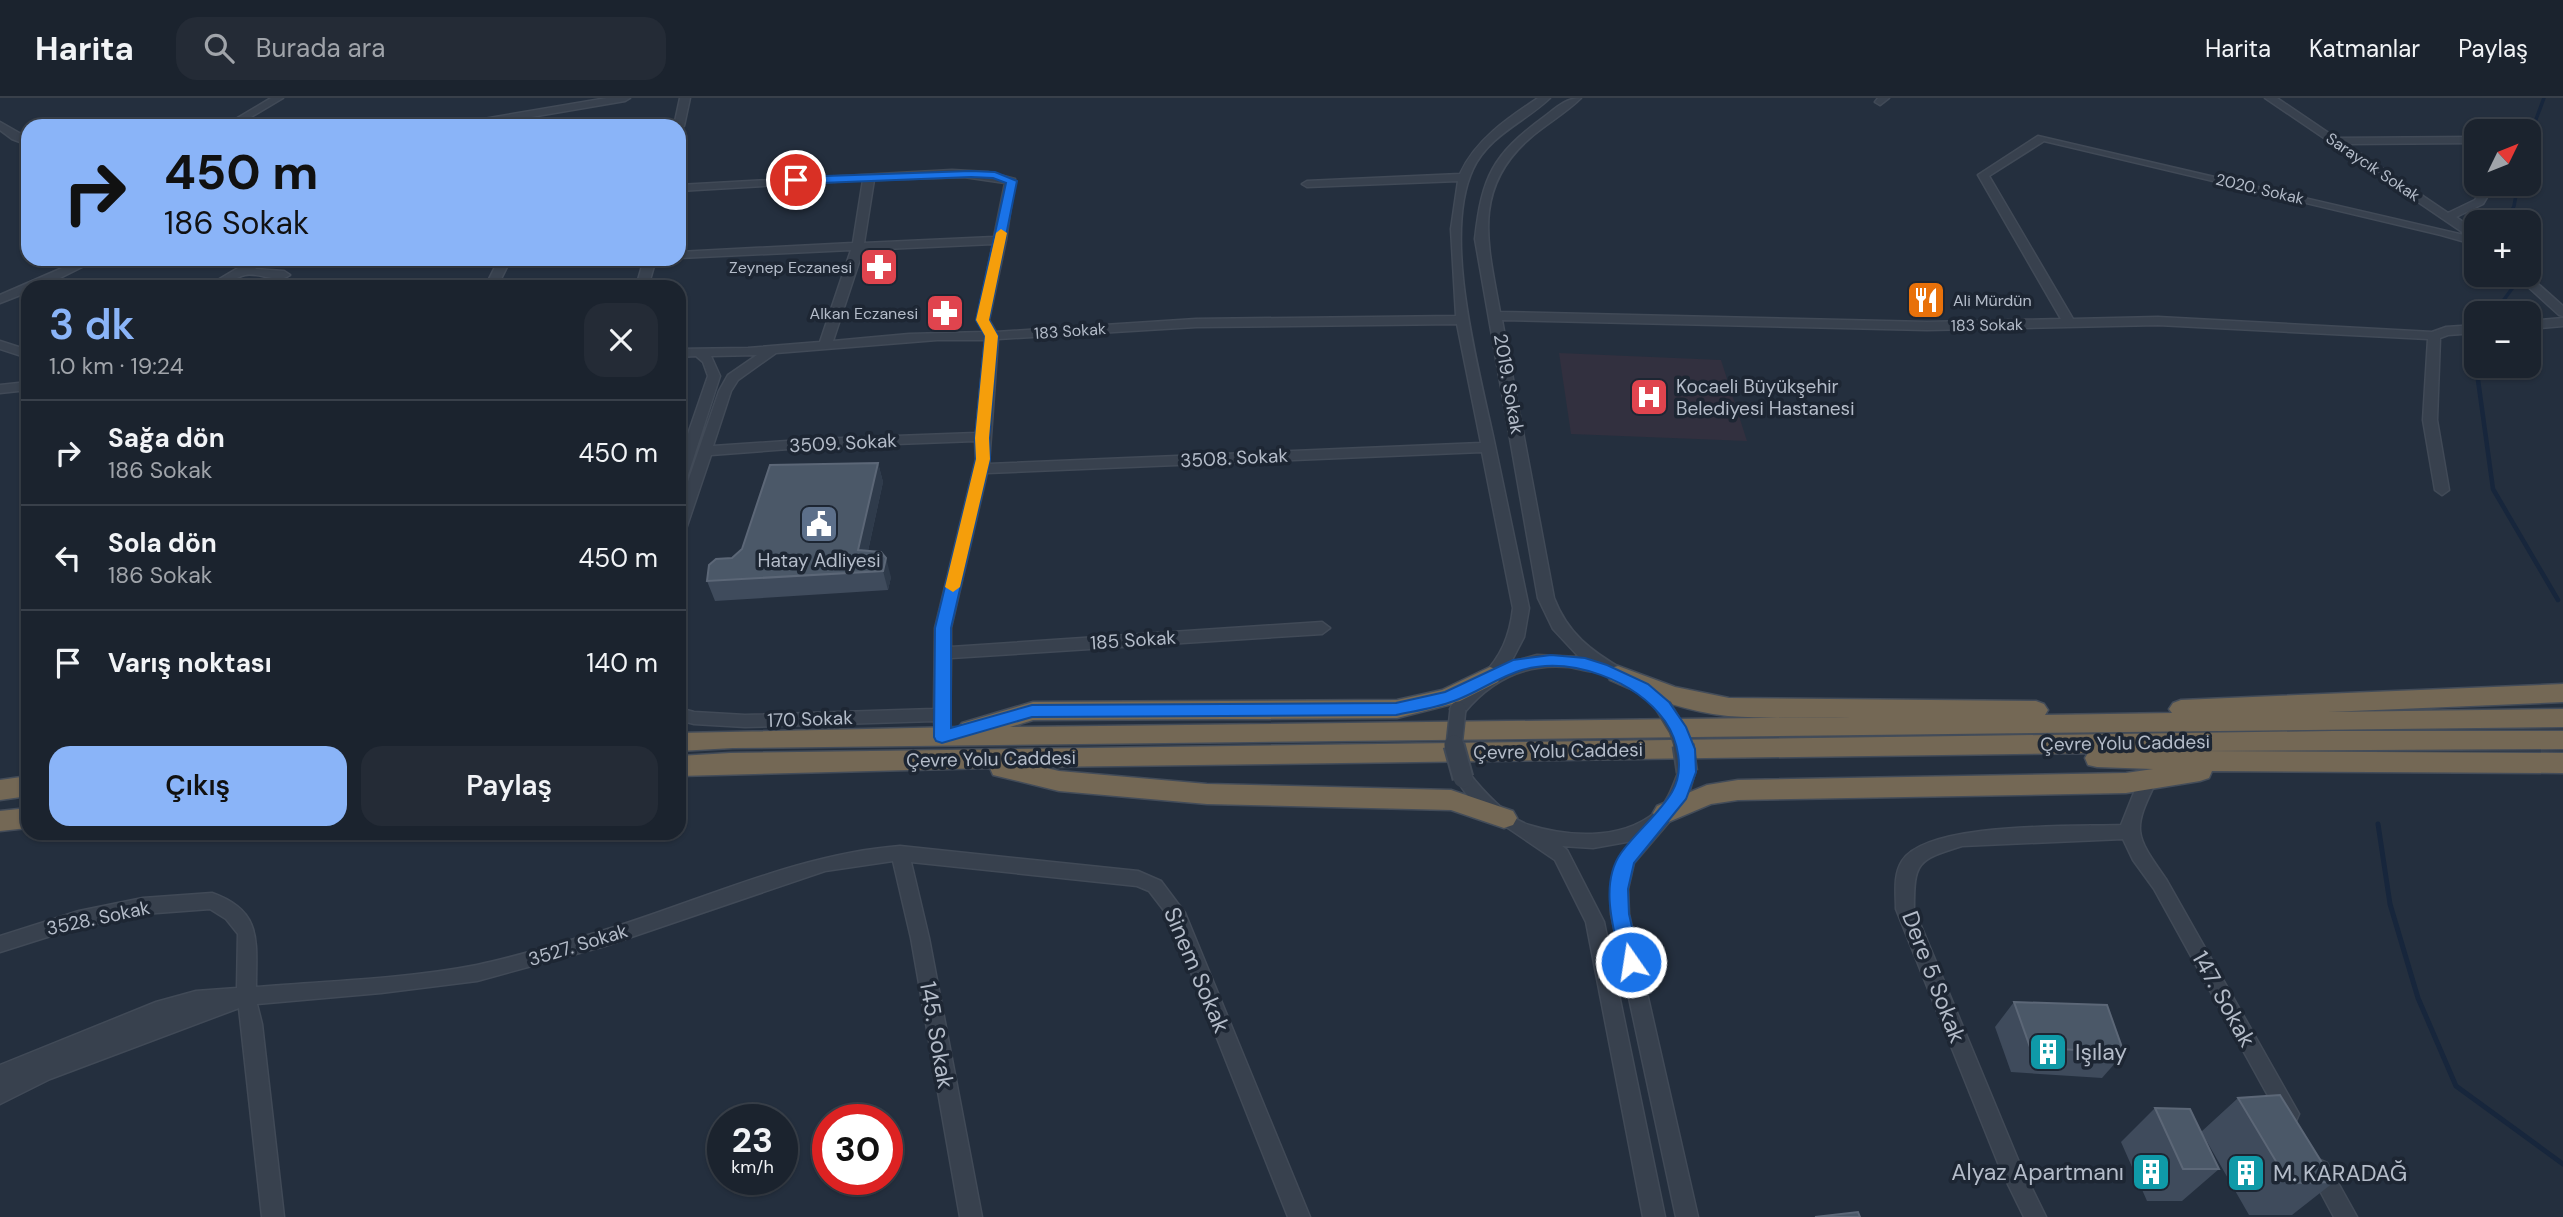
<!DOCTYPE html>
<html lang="tr">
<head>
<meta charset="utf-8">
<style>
	:root { --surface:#1b232e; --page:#242b36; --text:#f1f3f6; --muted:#a0a4aa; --line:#39404a; --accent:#8ab4f8 }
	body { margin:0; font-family:"DM Sans",sans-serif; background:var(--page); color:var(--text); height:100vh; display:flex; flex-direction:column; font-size:26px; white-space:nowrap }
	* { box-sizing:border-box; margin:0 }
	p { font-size:23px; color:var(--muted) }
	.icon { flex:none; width:38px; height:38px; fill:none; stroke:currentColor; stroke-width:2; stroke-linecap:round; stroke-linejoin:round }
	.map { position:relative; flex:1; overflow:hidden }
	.side { position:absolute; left:21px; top:182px; width:665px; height:560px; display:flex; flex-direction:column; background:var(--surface); border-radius:21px; box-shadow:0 2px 5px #0004,0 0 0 2px var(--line) }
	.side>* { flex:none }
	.top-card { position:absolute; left:21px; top:21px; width:665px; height:147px; border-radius:21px; box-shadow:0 2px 5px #0004,0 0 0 2px var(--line); background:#8ab4f8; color:#111; overflow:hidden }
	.needle { width:46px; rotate:47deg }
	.controls { position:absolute; left:2464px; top:21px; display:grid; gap:14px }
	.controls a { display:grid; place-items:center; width:77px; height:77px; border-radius:14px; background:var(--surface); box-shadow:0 2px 5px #0004,0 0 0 2px var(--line); font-size:35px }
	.speed { position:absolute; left:707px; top:1006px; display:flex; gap:14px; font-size:35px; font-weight:700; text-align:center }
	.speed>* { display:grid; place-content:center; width:91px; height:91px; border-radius:50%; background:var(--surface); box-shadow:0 2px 5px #0004,0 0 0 2px var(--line); line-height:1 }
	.speed small { font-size:18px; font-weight:400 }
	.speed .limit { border:10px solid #d22; background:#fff; color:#111 }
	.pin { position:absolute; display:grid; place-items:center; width:60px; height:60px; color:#fff; margin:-30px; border:4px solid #fff; border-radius:50%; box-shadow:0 2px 7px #0007 }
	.me { position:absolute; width:77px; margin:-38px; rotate:347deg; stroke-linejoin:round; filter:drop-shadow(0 0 5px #0008) }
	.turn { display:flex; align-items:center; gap:24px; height:147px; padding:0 28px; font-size:32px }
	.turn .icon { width:91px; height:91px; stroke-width:2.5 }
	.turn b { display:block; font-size:49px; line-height:60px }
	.round { display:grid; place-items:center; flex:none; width:74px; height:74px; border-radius:21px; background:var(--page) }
	.overview { display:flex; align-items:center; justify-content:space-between; height:119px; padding:0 28px }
	h1 { font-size:42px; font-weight:600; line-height:52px; color:var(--accent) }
	.action { display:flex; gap:14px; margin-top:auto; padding:14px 28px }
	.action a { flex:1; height:80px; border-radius:21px; background:var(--accent); color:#111; font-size:28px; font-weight:600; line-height:80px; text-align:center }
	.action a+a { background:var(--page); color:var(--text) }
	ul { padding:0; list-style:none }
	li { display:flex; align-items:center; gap:21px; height:105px; padding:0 28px; border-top:2px solid var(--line) }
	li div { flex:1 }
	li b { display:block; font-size:26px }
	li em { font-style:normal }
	header { display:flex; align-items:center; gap:42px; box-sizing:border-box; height:98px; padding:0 35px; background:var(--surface); border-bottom:2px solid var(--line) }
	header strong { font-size:33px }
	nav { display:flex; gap:38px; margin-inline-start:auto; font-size:24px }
	.search { width:490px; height:63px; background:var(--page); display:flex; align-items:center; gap:18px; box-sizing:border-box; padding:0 24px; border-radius:21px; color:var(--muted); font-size:26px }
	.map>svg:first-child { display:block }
	.medical { fill:#32303f }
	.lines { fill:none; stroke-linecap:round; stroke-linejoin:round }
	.stream-far2 { stroke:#17263c; stroke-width:3.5 }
	.stream-far1 { stroke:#17263c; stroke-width:4.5 }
	.stream { stroke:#17263c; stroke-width:5 }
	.minor-casing { stroke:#414a57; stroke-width:3 }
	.highway-casing { stroke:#434c59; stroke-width:3 }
	.minor { fill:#38414e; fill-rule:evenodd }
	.highway { fill:#746855; fill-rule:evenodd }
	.minor-bridge-far1-casing { stroke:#414a57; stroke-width:18; stroke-linecap:butt }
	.minor-bridge-casing { stroke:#414a57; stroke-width:23; stroke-linecap:butt }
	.minor-bridge-far1 { stroke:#38414e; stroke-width:15 }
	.minor-bridge { stroke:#38414e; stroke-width:19 }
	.wall { fill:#3f4b5c }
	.shaded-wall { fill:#2f3b4b }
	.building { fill:#4b5868; stroke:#5c6777; stroke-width:2 }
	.route { fill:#1a73e8; stroke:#114b97; stroke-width:2 }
	.slow { fill:#f59e0b }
	.labels { text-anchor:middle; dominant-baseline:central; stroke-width:7; stroke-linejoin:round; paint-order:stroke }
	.far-street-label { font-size:16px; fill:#b4bcc9; stroke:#1d2633 }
	.far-poi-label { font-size:16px; fill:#b4bcc9; stroke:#1d2633; text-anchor:end }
	.street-label { font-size:19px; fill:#b4bcc9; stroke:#1d2633 }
	.poi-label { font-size:19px; fill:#b4bcc9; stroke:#1d2633; text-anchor:start }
	.near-street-label { font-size:23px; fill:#b4bcc9; stroke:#1d2633 }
	.near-poi-label { font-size:23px; fill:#b4bcc9; stroke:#1d2633; text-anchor:start }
</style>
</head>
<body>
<header>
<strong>Harita</strong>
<div class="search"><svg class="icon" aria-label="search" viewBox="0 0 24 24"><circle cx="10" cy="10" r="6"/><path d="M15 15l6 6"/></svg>Burada ara</div>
<nav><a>Harita</a><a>Katmanlar</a><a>Paylaş</a></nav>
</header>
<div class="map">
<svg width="2563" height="1119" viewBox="0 0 2563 1119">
	<rect width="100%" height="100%" fill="#242f3e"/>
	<polygon class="medical" points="1559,255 1721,262 1747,343 1571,336"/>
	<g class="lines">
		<g class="stream-far2">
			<polyline points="2529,40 2544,0"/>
			<polyline points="2506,124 2514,108 2518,86"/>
			<polyline points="2529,154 2535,159 2529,168"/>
			<polyline points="2494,215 2517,184"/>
			<polyline points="2476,268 2478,283"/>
		</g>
		<polyline class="stream-far1" points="2478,282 2493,391 2558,502"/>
		<polyline class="stream" points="2378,726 2390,806 2418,900 2456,988 2563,1066"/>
		<defs>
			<g id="minor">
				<polygon points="271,0 283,0 236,28 224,28"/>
				<polygon points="607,0 630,0 625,3 478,28 455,28 460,25"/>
				<polygon points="680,0 690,0 684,28 679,31 679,28 674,28"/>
				<path d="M1538,0H1550C1525,24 1489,37 1473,71C1442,137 1478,268 1493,338C1505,395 1517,453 1529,510L1524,539L1511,564L1537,557L1579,559L1553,531L1538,500L1475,141C1482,79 1492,57 1544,19C1556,10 1565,0 1581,0C1566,15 1546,26 1530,40C1471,91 1488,147 1500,214L1927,224L2061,221L1978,77L2038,38L2468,138L2265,0H2277L2336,40L2476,39V45L2346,46L2448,115L2475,102L2485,86H2495L2483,106L2456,119L2476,133V147L2441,137L2044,43L1989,78L2073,221L2158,219L2432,234L2446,229L2476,227V235L2448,237L2440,240L2437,322L2449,392L2442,397L2435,392L2423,322L2428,241L2158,227L1927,232L1502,222L1554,500C1568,536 1591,553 1624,572L1626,576L1624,580L1618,582L1600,573C1590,576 1579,570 1568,569C1524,565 1491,582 1464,615H1452L1450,611C1458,597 1470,589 1481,579C1501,559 1510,538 1513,510L1482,354L987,375L951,530V549L1322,524L1330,530L1322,536L951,560L950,639L948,644H936L934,623L745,629L694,626L679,622V610L694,614L745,617L934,611L935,530L976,361L975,343L816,349L711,357L686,431L679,436V410L719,293L728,277L757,257L711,258L720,278L686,383L679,388V362L708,278L703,264L696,258L679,259V251L748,250L820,244L851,152L679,160V154L853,145L863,82L679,93V87L952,72L988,74L1015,81L1006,142L989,222L996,234L1196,221L1456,218L1451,131L1458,83L1307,89L1302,86L1307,83L1460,76C1475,42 1508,20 1538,0ZM964,79L1005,85L994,139L864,145L874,82ZM993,146L977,222L984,234L909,236L833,243L863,152ZM1457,226L1481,345L989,366L998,241L1196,229ZM937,242H985L976,335L816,341L713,348L731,293L738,282L776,255Z"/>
				<polygon points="1878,0 1889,0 1880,7 1875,4"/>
				<polygon points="0,24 28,40 28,47 12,41 0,32"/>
				<polygon points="83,161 98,161 42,189 28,189 28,194 0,205 0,197"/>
				<path d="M253,161H267L255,171L284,173L290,177C278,186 259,174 245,177C233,180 225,190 213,189L211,186Z"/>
				<polygon points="499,161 511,161 497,189 485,189"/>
				<polygon points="644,161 656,161 648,189 636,189"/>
				<polygon points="2515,177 2528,177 2563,208 2563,218 2559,217"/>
				<polygon points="2563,220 2563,228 2529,231 2529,223"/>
				<polygon points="0,243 28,252 28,260 0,251"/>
				<polygon points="28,284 28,292 0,295 0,287"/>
				<path d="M1687,667L1693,669L1695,674L1689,695L1675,717L1634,765L1628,791L1629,816L1698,1119H1676L1611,816C1610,787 1613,765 1632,743L1593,750L1562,748L1567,752L1604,824L1665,1119H1643L1586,824L1555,762L1474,707L1455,680L1457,675H1469C1482,692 1509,721 1529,727C1571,740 1629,743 1662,708C1672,696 1674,682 1681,669Z"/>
				<path d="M2148,675L2154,677L2157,682C2132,732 2134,736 2166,781L2299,1016L2296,1023L2289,1026L2282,1023L2154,791L2133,762L2123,741L1962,748C1917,762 1914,764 1914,811L2019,1064L2046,1119H2024L2000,1070L1896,811C1896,796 1893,777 1902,763C1927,723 2075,729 2121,727L2139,682L2142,677Z"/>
				<path d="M900,748L1138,773L1161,783L1185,815L1310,1119H1288L1169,819L1149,793L1137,788L911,764L929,840L982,1119H960L911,840L893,763L825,773L605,848L477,883L381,895L257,906L262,926L284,1119H262L239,910L50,981L0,1006V967L156,904L196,893L237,890L238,836L226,821L210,811L143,816L79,829L0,854V838L79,813L143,800L212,795C263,813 256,843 256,889C329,883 405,881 477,867C520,858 564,844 605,832C703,802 798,756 900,748Z"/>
				<polygon points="2320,1062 2327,1065 2357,1119 2334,1119 2309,1072 2313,1065"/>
			</g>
			<g id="highway">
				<path d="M1618,568L1675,589L1729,600L2036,603L2044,606L2048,612L2045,617L2172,615L2169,611L2173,605L2181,602L2563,586V604L2328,614L2563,611V629L733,650L679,653V635L959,629L962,625L1033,604L1397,602L1442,592L1490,569L1498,572L1502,578L1498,584L1456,605L1397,620L1033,622L1010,629L1852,619C1811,619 1769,621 1728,618C1687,614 1647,599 1610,582L1607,576L1610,570Z"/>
				<polygon points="2333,633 2563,633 2563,651 2196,653 2563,655 2563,675 2212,673 2209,680 2200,683 2126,695 1738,702 1711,706 1666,725 1657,722 1653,715 1657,708 1707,687 1738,682 2126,675 2153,671 2097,669 2088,667 2085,660 2088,655 1042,669 1059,673 1207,686 1451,692 1513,713 1517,720 1513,727 1504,730 1451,712 1207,706 1059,693 993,677 990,670 679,678 679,658 730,655"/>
				<polygon points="28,678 28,698 0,702 0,682"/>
				<polygon points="28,710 28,730 0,733 0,713"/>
			</g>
		</defs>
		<use href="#minor" class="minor-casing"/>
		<use href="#highway" class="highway-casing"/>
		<use href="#minor" class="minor"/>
		<use href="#highway" class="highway"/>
		<defs>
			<g id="minor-bridge-far1">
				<polyline points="1663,608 1677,631 1683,648"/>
				<polyline points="1454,648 1458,611"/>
			</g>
			<g id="minor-bridge">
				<polyline points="1454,647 1463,680"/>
				<polyline points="1683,647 1687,674"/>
			</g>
		</defs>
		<use href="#minor-bridge-far1" class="minor-bridge-far1-casing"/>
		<use href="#minor-bridge" class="minor-bridge-casing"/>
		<use href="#minor-bridge-far1" class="minor-bridge-far1"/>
		<use href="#minor-bridge" class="minor-bridge"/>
	</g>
	<g class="wall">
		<polygon points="878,365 883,384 868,453 891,479 888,492 715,503 707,483 732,460"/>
		<polygon points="2014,904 2124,955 2102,980 2011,974 1995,929"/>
		<polygon points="2238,1000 2334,1084 2292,1117 2249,1117 2202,1035 2219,1071 2182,1103 2147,1103 2121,1044 2155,1010 2201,1034"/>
	</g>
	<g class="shaded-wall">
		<polygon points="878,365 883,384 864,471 858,452"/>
		<polygon points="886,460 891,479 888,492 883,473"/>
	</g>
	<g class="building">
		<polygon points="878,365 858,452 881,454 886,460 883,473 707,483 709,467 716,461 732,460 742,451 770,367"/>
		<polygon points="2014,904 2107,907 2124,955 2030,949"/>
		<polygon points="2280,997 2334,1084 2289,1085 2238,1000"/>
		<polygon points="2155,1010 2190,1011 2219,1071 2183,1071"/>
		<polygon points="1858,1114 1860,1119 1815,1119"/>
	</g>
	<path class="route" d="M971,73L995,74L1017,83L989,222L998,238L989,340L990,361L951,530V630L1032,607L1396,605L1445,594L1513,562L1551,557L1585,560L1607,567L1648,586L1669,604L1686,629L1695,651L1696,674L1686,701L1634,765L1628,791L1629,816L1640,864L1637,870L1631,873L1624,870L1621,864C1614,832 1599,786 1621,755C1636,734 1659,716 1672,694C1685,672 1678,642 1665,623C1635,582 1571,558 1522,572C1498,579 1477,595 1454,603C1436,610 1415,613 1396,617L1032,619L942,645L936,643L934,639L935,530L976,361L975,340L985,238L976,222L1006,85L993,80L971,79L796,86L791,82L796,79Z"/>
	<polygon class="slow" points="1001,131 1007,135 989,222 998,238 989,340 990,361 960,489 953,494 945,489 976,361 975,340 985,238 976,222 996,135"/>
	<defs>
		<symbol id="pharmacy-square" viewBox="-11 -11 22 22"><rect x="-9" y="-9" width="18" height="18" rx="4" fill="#e0444e" stroke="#1d2633"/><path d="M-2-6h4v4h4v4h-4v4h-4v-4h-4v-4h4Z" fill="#fff"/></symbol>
		<symbol id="restaurant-square" viewBox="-11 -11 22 22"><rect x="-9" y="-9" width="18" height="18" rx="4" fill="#e8710a" stroke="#1d2633"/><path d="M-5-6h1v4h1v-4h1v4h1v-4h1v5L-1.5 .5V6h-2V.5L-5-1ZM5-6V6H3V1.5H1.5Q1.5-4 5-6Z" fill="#fff"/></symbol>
		<symbol id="hospital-square" viewBox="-11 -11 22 22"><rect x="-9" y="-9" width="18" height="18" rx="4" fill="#e0444e" stroke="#1d2633"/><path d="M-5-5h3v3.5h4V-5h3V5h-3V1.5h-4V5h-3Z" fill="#fff"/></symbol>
		<symbol id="civic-square" viewBox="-11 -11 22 22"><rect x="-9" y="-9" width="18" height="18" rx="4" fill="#5c6f8a" stroke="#1d2633"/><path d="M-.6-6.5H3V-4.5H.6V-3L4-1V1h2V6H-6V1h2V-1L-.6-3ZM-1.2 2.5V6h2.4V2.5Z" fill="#fff"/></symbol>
		<symbol id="building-square" viewBox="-11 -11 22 22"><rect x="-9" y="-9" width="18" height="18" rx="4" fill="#0f9aa8" stroke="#1d2633"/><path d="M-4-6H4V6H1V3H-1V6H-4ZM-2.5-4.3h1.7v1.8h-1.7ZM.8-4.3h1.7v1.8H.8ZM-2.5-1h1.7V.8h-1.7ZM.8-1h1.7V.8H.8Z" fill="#fff"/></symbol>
	</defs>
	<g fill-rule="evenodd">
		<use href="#pharmacy-square" x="857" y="147" width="44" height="44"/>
		<use href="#restaurant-square" x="1904" y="180" width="44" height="44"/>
		<use href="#pharmacy-square" x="923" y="193" width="44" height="44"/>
		<use href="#hospital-square" x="1627" y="277" width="44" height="44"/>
		<use href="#civic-square" x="797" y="404" width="44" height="44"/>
		<use href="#building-square" x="2026" y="932" width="44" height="44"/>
		<use href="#building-square" x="2129" y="1052" width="44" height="44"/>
		<use href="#building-square" x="2224" y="1053" width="44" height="44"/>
	</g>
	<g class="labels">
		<g class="far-street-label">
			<text transform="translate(2373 69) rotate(34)">Saraycık Sokak</text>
			<text transform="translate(2260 91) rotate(13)">2020. Sokak</text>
			<text transform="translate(1987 227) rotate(-1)">183 Sokak</text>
			<text transform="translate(1070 233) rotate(-4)">183 Sokak</text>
		</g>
		<g class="far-poi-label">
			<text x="852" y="169">Zeynep Eczanesi</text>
			<text x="1953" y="202" text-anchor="start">Ali Mürdün</text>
			<text x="918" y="215">Alkan Eczanesi</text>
		</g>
		<g class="street-label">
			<text transform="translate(1509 286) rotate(80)">2019. Sokak</text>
			<text transform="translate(843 345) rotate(-3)">3509. Sokak</text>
			<text transform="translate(1234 360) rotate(-3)">3508. Sokak</text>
			<text transform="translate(1133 542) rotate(-4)">185 Sokak</text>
			<text transform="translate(810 621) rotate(-2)">170 Sokak</text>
			<text transform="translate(2125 645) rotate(-1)">Çevre Yolu Caddesi</text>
			<text transform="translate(1558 653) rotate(-1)">Çevre Yolu Caddesi</text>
			<text transform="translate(991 661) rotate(-1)">Çevre Yolu Caddesi</text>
			<text transform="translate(98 820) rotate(-12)">3528. Sokak</text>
			<text transform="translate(578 847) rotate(-17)">3527. Sokak</text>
		</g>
		<g class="poi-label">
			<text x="1676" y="288">Kocaeli Büyükşehir<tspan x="1676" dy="22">Belediyesi Hastanesi</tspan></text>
			<text x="819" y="462" text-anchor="middle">Hatay Adliyesi</text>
		</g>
		<g class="near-street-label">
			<text transform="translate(1197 872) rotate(67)">Sinem Sokak</text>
			<text transform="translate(1934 879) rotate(69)">Dere 5 Sokak</text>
			<text transform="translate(2224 901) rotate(61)">147. Sokak</text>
			<text transform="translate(937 937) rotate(80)">145. Sokak</text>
		</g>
		<g class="near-poi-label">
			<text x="2075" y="954">Işılay</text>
			<text x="2124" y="1074" text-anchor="end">Alyaz Apartmanı</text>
			<text x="2273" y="1075">M. KARADAĞ</text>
		</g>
	</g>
</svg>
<div class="controls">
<a><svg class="needle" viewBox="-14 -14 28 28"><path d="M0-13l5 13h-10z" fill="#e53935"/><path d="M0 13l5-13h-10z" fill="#a0a4aa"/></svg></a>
<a>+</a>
<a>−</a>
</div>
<div class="speed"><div>23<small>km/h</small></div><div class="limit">30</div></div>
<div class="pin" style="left:796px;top:82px;background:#d93025"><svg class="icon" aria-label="arrive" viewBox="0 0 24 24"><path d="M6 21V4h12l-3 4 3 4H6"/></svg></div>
<svg class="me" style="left:1631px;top:864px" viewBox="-20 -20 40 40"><circle r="17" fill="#1a73e8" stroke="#fff" stroke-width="3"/><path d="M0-11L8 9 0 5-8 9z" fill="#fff"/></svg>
<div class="top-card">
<div class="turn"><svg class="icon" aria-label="right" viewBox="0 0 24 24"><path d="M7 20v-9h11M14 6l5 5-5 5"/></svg><div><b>450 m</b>186 Sokak</div></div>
</div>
<section class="side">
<div class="overview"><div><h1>3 dk</h1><p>1.0 km · 19:24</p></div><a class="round"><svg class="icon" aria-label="close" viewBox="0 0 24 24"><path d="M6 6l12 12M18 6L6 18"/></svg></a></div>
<ul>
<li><svg class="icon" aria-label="right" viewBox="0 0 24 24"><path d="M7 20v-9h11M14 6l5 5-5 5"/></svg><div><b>Sağa dön</b><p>186 Sokak</p></div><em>450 m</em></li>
<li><svg class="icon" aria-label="left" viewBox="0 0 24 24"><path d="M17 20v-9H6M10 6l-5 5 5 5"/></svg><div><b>Sola dön</b><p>186 Sokak</p></div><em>450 m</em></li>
<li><svg class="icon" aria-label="arrive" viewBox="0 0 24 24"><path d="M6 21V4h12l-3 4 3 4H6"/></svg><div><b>Varış noktası</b></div><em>140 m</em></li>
</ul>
<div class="action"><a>Çıkış</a><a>Paylaş</a></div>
</section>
</div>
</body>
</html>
